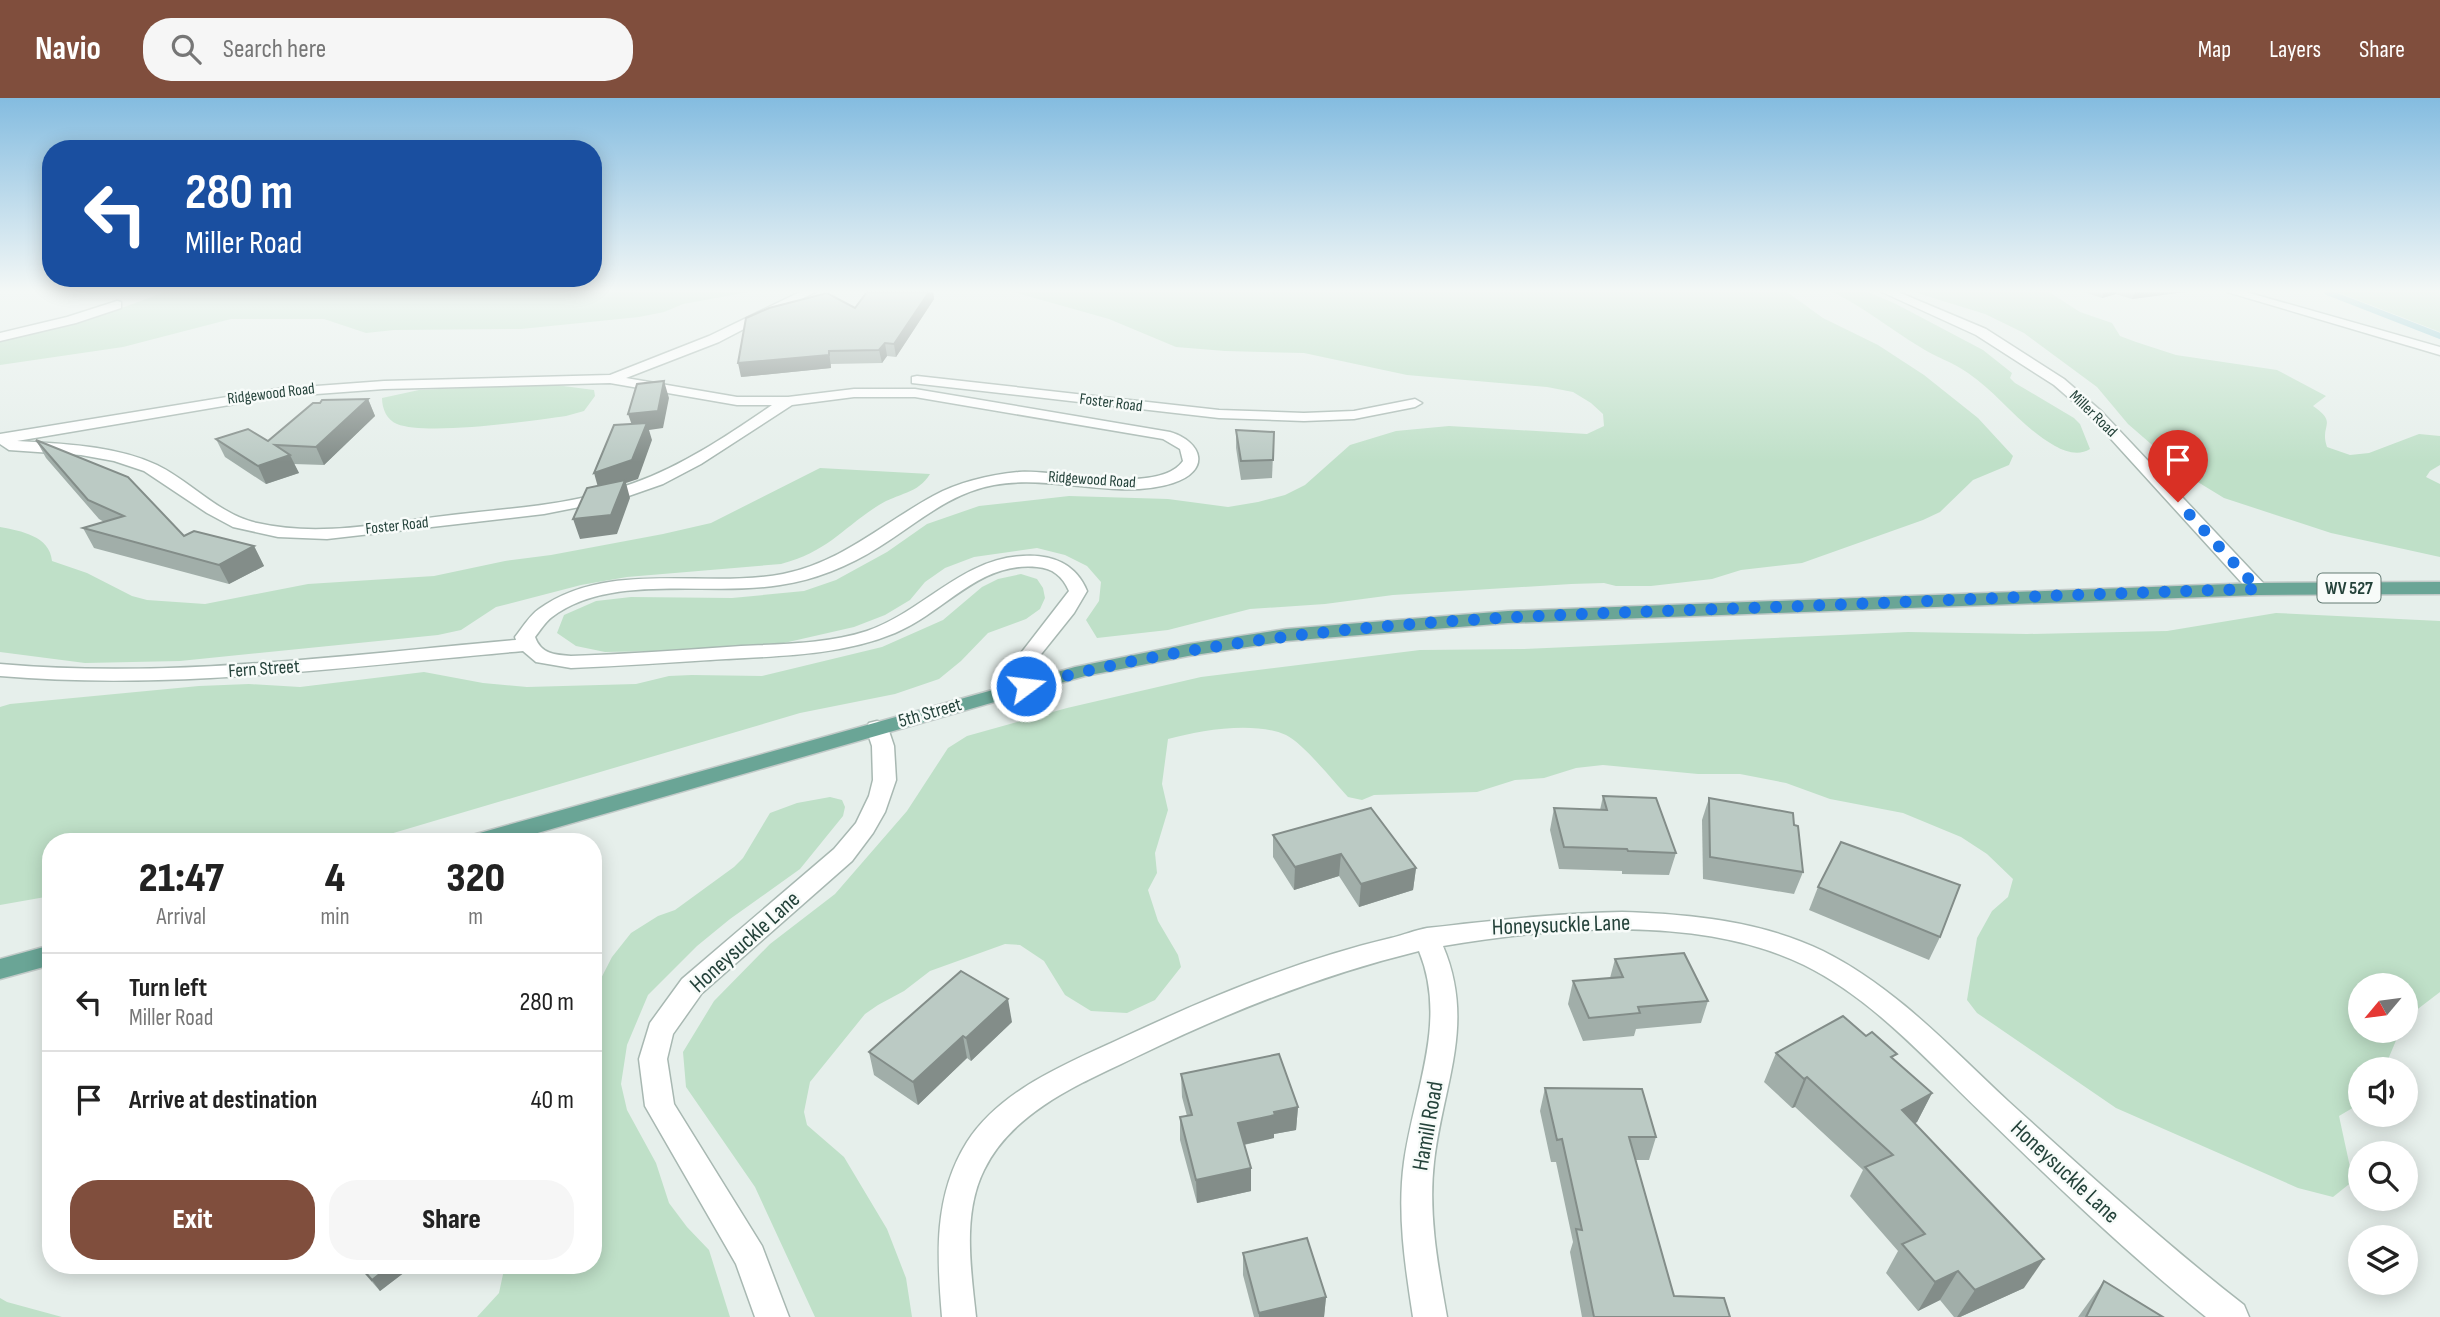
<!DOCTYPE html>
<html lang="en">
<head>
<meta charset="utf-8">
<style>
	:root { --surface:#fff; --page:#f6f6f6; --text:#222; --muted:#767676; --line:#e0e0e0; --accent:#804e3d }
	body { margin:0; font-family:"Sofia Sans Condensed",sans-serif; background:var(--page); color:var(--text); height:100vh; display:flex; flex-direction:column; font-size:26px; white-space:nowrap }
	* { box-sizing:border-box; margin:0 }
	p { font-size:23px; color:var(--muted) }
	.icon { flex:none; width:38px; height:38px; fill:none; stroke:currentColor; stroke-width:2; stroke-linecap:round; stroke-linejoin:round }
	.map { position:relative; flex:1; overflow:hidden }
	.drawer { position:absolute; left:42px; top:735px; width:560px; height:441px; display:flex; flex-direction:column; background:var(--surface); border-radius:28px; box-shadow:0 4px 18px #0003 }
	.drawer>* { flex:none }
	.banner { position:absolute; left:42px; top:42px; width:560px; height:147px; border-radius:28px; box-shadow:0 4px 18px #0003; background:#1a4fa0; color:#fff; overflow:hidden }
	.needle { width:46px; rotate:241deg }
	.tools { position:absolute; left:2348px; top:875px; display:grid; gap:14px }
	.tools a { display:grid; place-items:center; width:70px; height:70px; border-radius:50%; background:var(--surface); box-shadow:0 4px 18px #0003; font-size:35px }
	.pin { position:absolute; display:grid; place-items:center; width:60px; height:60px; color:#fff; margin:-72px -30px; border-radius:50% 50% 50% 0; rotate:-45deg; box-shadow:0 0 7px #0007 }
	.pin .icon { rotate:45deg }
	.me { position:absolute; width:77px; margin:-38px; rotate:75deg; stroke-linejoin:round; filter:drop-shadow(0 0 5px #0008) }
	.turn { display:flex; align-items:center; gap:24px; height:147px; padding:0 28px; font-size:32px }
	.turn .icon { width:91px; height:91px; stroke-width:2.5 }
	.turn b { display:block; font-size:49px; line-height:60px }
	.eta { display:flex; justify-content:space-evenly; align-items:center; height:119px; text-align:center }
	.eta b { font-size:42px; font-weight:800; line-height:49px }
	.primary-button { display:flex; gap:14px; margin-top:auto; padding:14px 28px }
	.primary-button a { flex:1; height:80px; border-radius:28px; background:var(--accent); color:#fff; font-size:28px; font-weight:800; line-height:80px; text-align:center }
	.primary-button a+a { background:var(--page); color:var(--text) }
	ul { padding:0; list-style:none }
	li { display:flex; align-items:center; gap:21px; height:98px; padding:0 28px; border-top:2px solid var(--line) }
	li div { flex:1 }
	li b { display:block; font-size:26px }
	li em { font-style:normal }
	header { display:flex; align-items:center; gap:42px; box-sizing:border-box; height:98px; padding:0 35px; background:var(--accent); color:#fff }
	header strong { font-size:33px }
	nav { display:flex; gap:38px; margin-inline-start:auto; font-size:24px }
	.search { width:490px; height:63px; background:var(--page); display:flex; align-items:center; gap:18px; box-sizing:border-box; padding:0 24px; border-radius:28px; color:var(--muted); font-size:26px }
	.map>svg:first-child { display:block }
	.green { fill:#bfe0c8 }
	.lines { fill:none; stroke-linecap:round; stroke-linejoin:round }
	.stream { stroke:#8ec9d4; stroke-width:6 }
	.minor-casing { stroke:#a8b8b2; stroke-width:3 }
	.major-casing { stroke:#c2cac8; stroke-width:3 }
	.minor { fill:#fff; fill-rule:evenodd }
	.major { fill:#6aa596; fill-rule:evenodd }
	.wall { fill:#a1aea9 }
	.shaded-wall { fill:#838d89 }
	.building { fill:#bbcac4; stroke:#838d89; stroke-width:2 }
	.route { stroke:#1a73e8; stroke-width:12; stroke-dasharray:0 21.6 }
	.labels { text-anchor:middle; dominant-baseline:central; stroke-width:5; stroke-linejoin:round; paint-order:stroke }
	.far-street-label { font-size:16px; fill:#24423a; stroke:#f7fbf9 }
	.shield { fill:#f7fbf9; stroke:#637a73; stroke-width:2 }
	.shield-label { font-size:18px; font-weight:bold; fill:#24423a }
	.street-label { font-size:19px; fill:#24423a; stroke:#f7fbf9 }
	.near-street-label { font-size:23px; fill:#24423a; stroke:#f7fbf9 }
</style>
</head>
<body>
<header>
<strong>Navio</strong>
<div class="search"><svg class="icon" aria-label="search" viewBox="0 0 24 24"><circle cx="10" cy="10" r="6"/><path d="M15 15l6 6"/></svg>Search here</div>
<nav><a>Map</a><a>Layers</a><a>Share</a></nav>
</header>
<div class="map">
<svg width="2440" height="1219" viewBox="0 0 2440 1219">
	<rect width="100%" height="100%" fill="#e6efeb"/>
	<g class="green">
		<polygon points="165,194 749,194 683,206 664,214 639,219 521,231 394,232 366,235 324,221 231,221 123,249 0,267 0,243 89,222"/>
		<polygon points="1013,194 1787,194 1823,220 1878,247 1924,277 1978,320 2013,358 2009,367 1973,382 1940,414 1923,422 1802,465 1741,472 1712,481 1651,488 1616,488 1604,485 1571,486 1393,497 1325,506 1250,511 1168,532 1097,540 1086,522 1099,503 1101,484 1087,468 1065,457 1037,450 974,459 945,470 925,484 910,502 885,517 854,529 784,545 710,552 605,554 576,548 557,535 564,517 596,503 631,499 732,500 804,493 836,482 887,454 927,426 979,408 1069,398 1168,401 1228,409 1258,404 1285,397 1305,387 1350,347 1396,333 1449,328 1587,336 1604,328 1603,316 1591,305 1573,294 1547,289 1407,277 1304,255 1225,253 1176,249 1109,221"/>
		<path d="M1833,194H1868L1896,206L1983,252L2012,275L2010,280L2015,285L2074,320L2080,326L2090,351C2079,358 2066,354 2055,348C2021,329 1999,296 1968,275C1953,264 1935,259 1920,249C1889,230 1866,211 1833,194Z"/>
		<path d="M1914,194H2049L2080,214L2112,225L2120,238L2136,244L2176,257L2277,272L2326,298L2313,308C2339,326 2319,326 2327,349L2350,357L2369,355L2419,336L2440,338V367L2430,373L2426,379L2440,386V459L2331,435L2224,400L2188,378L2128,326L2097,289L2024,235L1985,216Z"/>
		<polygon points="2337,194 2440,194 2440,234"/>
		<path d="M548,286L594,292L595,298L584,313L566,318C531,323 427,338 397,326C387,322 382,311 382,300L419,292Z"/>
		<path d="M820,370L930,376C918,396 898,395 879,407C841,431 829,453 781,466L627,479L581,487L496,509L461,532L438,537L180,563L85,565L0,554V429C21,433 50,438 52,463L87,475L132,498L147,502L205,506L308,486L434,478L505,463L551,457L663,436L711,425Z"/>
		<polygon points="1021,476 1037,481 1043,490 1045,500 1040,511 1026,521 988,535 961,563 939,581 895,596 800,615 363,744 51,744 51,798 0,807 0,609 10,606 199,588 249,586 300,589 424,574 483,585 527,589 636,586 669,578 692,577 762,578 882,549 943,522 982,489 998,481"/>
		<path d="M2276,515L2440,523V894L2406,920V887H2361V933H2400L2384,971H2361V1005L2339,1018L2353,1083L2333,1099L2298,1090L2116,1010L1977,915L1967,902L1977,840L1992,813L2008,799L2013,781L1987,756L1961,739L1903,715L1830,701L1786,685L1740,676H1698L1603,667L1576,670L1544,680L1515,682L1477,694L1374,697L1362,702L1348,699C1334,684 1303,645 1286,637C1254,623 1201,632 1168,641L1162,686L1168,712L1155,755L1157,775L1148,792L1158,823L1178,857L1181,869L1155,902L1127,915L1091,913L1065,897L1044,863L1020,847L1005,846L930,873L904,893L878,907L865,916L810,984L804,1014L807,1027L844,1059L887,1131L906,1180L912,1219H815L755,1089L686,989L683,954L714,903L770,846L835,796L907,713L948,650L967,638L1067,610L1201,579L1420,552L1524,551L1908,534L2027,536L2167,533Z"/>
		<polygon points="830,699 842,702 845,709 843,718 800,771 730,821 697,848 648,897 627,947 621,986 627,1012 656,1065 669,1105 687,1129 709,1152 730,1219 477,1219 499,1195 505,1167 593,1167 593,896 612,859 631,835 658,818 675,812 734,769 743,760 770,715 797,705"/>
		<polygon points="0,1200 7,1204 62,1219 0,1219"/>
	</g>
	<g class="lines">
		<polyline class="stream" points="2327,194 2440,238"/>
		<defs>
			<g id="minor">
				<path d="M800,194H815L719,244L626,280L737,299H788L854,291H915L1170,334C1203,344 1211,373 1173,385C1117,403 1053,376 994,387C949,395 916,426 879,449C849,468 815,482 780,487C711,499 611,474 552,519C545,524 540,533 535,539C541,556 555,557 571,558C628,556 684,552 741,548C782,546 827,546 867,533C923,514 961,461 1023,458C1052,456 1076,466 1087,493L1074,515L1034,565L1035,588L1032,592H1018L1015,588L1014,564L1069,493C1063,479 1053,470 1037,469C979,463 944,515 895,535C842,557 782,558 726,561C674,564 623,568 571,570L536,564L523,553C350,568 174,593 0,578V566C172,581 345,557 516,542L515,539C522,530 530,517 539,511C609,461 705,491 783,476C842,464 882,426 933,398C959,384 989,377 1019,374C1059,371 1158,398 1183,363L1180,351L1163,341L915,299H854L792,307L701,366L663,386L620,401L544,416L327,441L278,439L233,429L207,415L144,373L114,363L81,357L9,352L0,346V336L276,291L384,283L610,277L709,238ZM610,285L737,307H772C728,337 684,367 634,385C576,407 513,410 452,417C388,424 321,440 257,425C218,416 192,384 157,367C114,347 63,346 17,343L276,299L384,291Z"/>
				<polygon points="1882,194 1898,194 1986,231 2064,281 2101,313 2265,487 2267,491 2265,495 2251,495 2091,319 2054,287 1976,237"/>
				<polygon points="2227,194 2246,194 2440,249 2440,257"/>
				<polygon points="117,203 121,204 121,210 76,225 0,243 0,235 67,219"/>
				<polygon points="917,278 1219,312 1304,315 1354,313 1415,301 1422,305 1415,309 1354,321 1304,323 1219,320 912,285 912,279"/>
				<polygon points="877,623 885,625 888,630 894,648 896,682 885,714 873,735 852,763 702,895 673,936 667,961 674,1006 762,1148 789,1219 755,1219 736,1166 645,1008 639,961 650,925 682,881 834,751 856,725 869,698 873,682 872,648 866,630 869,625"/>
				<path d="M1622,814C1690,816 1761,823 1823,853C1895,889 1950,949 2008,1003C2085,1073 2162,1143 2244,1207L2249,1219H2206C2129,1157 2057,1088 1986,1019C1929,965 1875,902 1804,867C1699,816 1555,829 1443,848C1476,926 1443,986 1434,1064C1428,1116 1438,1168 1447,1219H1413C1405,1168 1397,1115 1404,1064C1414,992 1448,924 1419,853C1321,877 1231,913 1140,957C1084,984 1013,1012 984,1072C962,1116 971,1172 976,1219H942C937,1159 933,1098 967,1044C1001,991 1068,965 1124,939C1210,899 1298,862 1391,840C1403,837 1416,832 1427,830C1492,823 1556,815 1622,814Z"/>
			</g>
			<g id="major">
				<polygon points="2440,484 2440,496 2258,497 1508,525 1286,543 1188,558 1085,578 506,744 465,744 469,738 1075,569 1188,546 1286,531 1508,513 2258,485"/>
				<polygon points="51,847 51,867 0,881 0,861"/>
			</g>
		</defs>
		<use href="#minor" class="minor-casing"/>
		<use href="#major" class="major-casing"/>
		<use href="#minor" class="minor"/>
		<use href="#major" class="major"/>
	</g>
	<g class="wall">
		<polygon points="867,194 933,194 934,201 896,259 887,258 882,265 831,266 831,270 741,279 855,210"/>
		<polygon points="2084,194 2185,194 2132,201 2116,196 2102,200"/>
		<polygon points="368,301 375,318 324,367 294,366 299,375 266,386 225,359 216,341 268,343"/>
		<polygon points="1236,332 1274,334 1272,380 1241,382 1236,350"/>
		<polygon points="36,342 184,438 254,448 264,468 229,486 94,450 83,430 104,424 99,421 46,360"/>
		<polygon points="1603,698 1676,755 1669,777 1622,776 1622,773 1559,771 1550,732 1554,710 1600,712"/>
		<polygon points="1709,700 1794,727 1803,774 1794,796 1703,781 1702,722"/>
		<polygon points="1273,737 1416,770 1413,792 1359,809 1339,778 1294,792 1273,759"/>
		<polygon points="1818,789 1940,839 1929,862 1809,812"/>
		<polygon points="1615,861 1708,903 1701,925 1636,931 1634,938 1583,943 1568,906 1573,883 1610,880"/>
		<polygon points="1012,924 971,963 967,960 918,1007 874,977 869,954"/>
		<polygon points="1776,955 1894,962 1932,995 1917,1024 1915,1025 2024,1190 1960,1219 1954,1219 1940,1202 1918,1213 1886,1175 1898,1153 1850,1098 1863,1072 1795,1009 1792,1010 1764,984"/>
		<polygon points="1181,976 1298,1009 1296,1032 1274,1036 1274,1040 1244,1047 1251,1070 1251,1093 1197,1105 1180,1042 1180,1019 1187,1018 1182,999"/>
		<polygon points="1545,990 1656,1039 1649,1062 1635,1062 1674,1198 1730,1219 1582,1219 1570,1154 1573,1144 1556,1064 1551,1064 1540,1013"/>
		<polygon points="1243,1155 1326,1199 1324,1219 1254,1219 1243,1177"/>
		<polygon points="357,1167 414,1167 380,1193"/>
		<polygon points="2104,1183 2163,1219 2078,1219"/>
	</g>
	<g class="shaded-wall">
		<polygon points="929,194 933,194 934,201 896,259 894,246"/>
		<polygon points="2104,194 2117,194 2116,196 2102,200"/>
		<polygon points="2135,194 2185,194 2132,201"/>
		<polygon points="885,245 887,258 882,265 879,252"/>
		<polygon points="829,253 831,270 741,279 738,265"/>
		<polygon points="664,283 669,300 663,330 649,332 652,342 638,381 626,385 630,400 617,436 580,441 573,421 599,393 594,375 634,333 628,316"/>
		<polygon points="368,301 375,318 324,367 316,349"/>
		<polygon points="290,357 299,375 266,386 258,368"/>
		<polygon points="254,448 264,468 229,486 219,467"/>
		<polygon points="1341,756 1339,778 1294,792 1295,769"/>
		<polygon points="1416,770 1413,792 1359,809 1361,786"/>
		<polygon points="1008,901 1012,924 971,963 966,940"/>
		<polygon points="963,938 967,960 918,1007 913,984"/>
		<polygon points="1807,979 1795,1009 1792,1010 1804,981"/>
		<polygon points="1932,995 1917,1024 1887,1042 1902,1012"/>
		<polygon points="1298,1009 1296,1032 1274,1036 1274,1040 1237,1048 1238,1025 1274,1014"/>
		<polygon points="1251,1070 1251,1093 1197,1105 1196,1082"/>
		<polygon points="2044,1161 2024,1190 1960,1219 1957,1219 1975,1192"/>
		<polygon points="391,1167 414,1167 380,1193 372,1182"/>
		<polygon points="1958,1173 1940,1202 1918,1213 1935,1184"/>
		<polygon points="1326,1199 1324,1219 1259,1219 1259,1215"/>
	</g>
	<g class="building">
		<polygon points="867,194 929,194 894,246 885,245 879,252 829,253 829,257 738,265 746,220 769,210 827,195 855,210"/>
		<polygon points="664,283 658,313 628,316 637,286"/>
		<polygon points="368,301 316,349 275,347 290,357 258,368 216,341 248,331 268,343 313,305 320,305 322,302"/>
		<polygon points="647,325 632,362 594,375 614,327"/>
		<polygon points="1236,332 1274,334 1273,362 1241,363"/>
		<polygon points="36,342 128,379 184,438 194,433 254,448 219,467 83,430 124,418 88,402"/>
		<polygon points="625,382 611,417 573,421 587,390"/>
		<polygon points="1603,698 1656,700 1676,755 1628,753 1627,751 1564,749 1554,710 1607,712"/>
		<polygon points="1709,700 1793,715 1794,727 1798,728 1803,774 1710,759"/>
		<polygon points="1371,710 1416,770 1361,786 1341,756 1295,769 1273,737"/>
		<polygon points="1841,744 1960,787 1940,839 1818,789"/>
		<polygon points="1684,855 1708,903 1638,909 1640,915 1589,920 1573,883 1623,879 1615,861"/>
		<polygon points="961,873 1008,901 966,940 963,938 913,984 869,954"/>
		<polygon points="1843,918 1866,938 1872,934 1897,956 1891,959 1932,995 1902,1012 2044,1161 1975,1192 1958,1173 1935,1184 1902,1146 1925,1136 1865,1069 1893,1057 1807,979 1804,981 1776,955"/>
		<polygon points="1279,956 1298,1009 1274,1014 1275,1017 1238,1025 1251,1070 1196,1082 1180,1019 1192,1017 1181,976"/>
		<polygon points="1545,990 1642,991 1656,1039 1629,1039 1674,1198 1724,1200 1730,1219 1594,1219 1576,1131 1582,1132 1562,1041 1557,1042"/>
		<polygon points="1307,1140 1326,1199 1259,1215 1243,1155"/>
		<polygon points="359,1167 391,1167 372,1182"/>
		<polygon points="2104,1183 2163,1219 2086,1219"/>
	</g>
	<linearGradient id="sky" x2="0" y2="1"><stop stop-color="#84bce0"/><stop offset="0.53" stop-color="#f4f8f6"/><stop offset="1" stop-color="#f4f8f6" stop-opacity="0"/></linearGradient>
	<rect width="2440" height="364" fill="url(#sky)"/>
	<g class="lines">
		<path class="route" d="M1026,588C1262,525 1505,518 1748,510C1918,504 2088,495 2258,491L2178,404"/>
	</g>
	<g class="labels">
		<g class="far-street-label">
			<text transform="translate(271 296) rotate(-7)">Ridgewood Road</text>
			<text transform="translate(1111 305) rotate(7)">Foster Road</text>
			<text transform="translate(2093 316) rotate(44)">Miller Road</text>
			<text transform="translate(1092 382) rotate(4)">Ridgewood Road</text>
			<text transform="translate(397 428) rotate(-6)">Foster Road</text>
		</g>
		<rect class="shield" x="2317.5" y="475.5" width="63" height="29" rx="5"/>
		<g class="shield-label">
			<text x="2349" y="490">WV 527</text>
		</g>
		<g class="street-label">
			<text transform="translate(264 571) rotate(-4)">Fern Street</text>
			<text transform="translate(930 615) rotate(-16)">5th Street</text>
		</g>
		<g class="near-street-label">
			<text transform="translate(1561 827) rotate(-2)">Honeysuckle Lane</text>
			<text transform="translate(745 844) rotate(-42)">Honeysuckle Lane</text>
			<text transform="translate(1428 1028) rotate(-80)">Hamill Road</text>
			<text transform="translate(2065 1074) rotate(43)">Honeysuckle Lane</text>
		</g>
	</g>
</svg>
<div class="tools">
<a><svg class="needle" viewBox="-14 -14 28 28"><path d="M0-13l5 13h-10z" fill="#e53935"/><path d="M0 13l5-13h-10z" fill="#767676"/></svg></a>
<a><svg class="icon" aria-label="sound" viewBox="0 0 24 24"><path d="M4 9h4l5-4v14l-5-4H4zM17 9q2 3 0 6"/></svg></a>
<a><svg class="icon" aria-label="search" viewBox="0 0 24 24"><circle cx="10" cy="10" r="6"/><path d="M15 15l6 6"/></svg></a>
<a><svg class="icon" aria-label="layers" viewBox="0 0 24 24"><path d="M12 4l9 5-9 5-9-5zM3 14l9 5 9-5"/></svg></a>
</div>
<div class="pin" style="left:2178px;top:404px;background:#d93025"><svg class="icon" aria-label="arrive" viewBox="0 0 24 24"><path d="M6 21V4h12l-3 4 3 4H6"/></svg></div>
<svg class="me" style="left:1026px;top:588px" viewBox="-20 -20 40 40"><circle r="17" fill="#1a73e8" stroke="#fff" stroke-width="3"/><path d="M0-11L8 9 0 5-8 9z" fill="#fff"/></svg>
<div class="banner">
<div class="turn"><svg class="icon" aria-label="left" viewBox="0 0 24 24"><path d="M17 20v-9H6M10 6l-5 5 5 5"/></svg><div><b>280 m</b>Miller Road</div></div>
</div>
<section class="drawer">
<div class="eta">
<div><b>21:47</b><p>Arrival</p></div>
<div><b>4</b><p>min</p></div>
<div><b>320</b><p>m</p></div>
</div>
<ul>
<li><svg class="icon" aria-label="left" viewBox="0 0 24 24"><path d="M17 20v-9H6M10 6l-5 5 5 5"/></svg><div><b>Turn left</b><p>Miller Road</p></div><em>280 m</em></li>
<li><svg class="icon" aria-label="arrive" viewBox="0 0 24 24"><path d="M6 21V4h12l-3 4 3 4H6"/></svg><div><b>Arrive at destination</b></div><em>40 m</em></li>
</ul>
<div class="primary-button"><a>Exit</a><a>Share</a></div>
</section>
</div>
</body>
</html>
